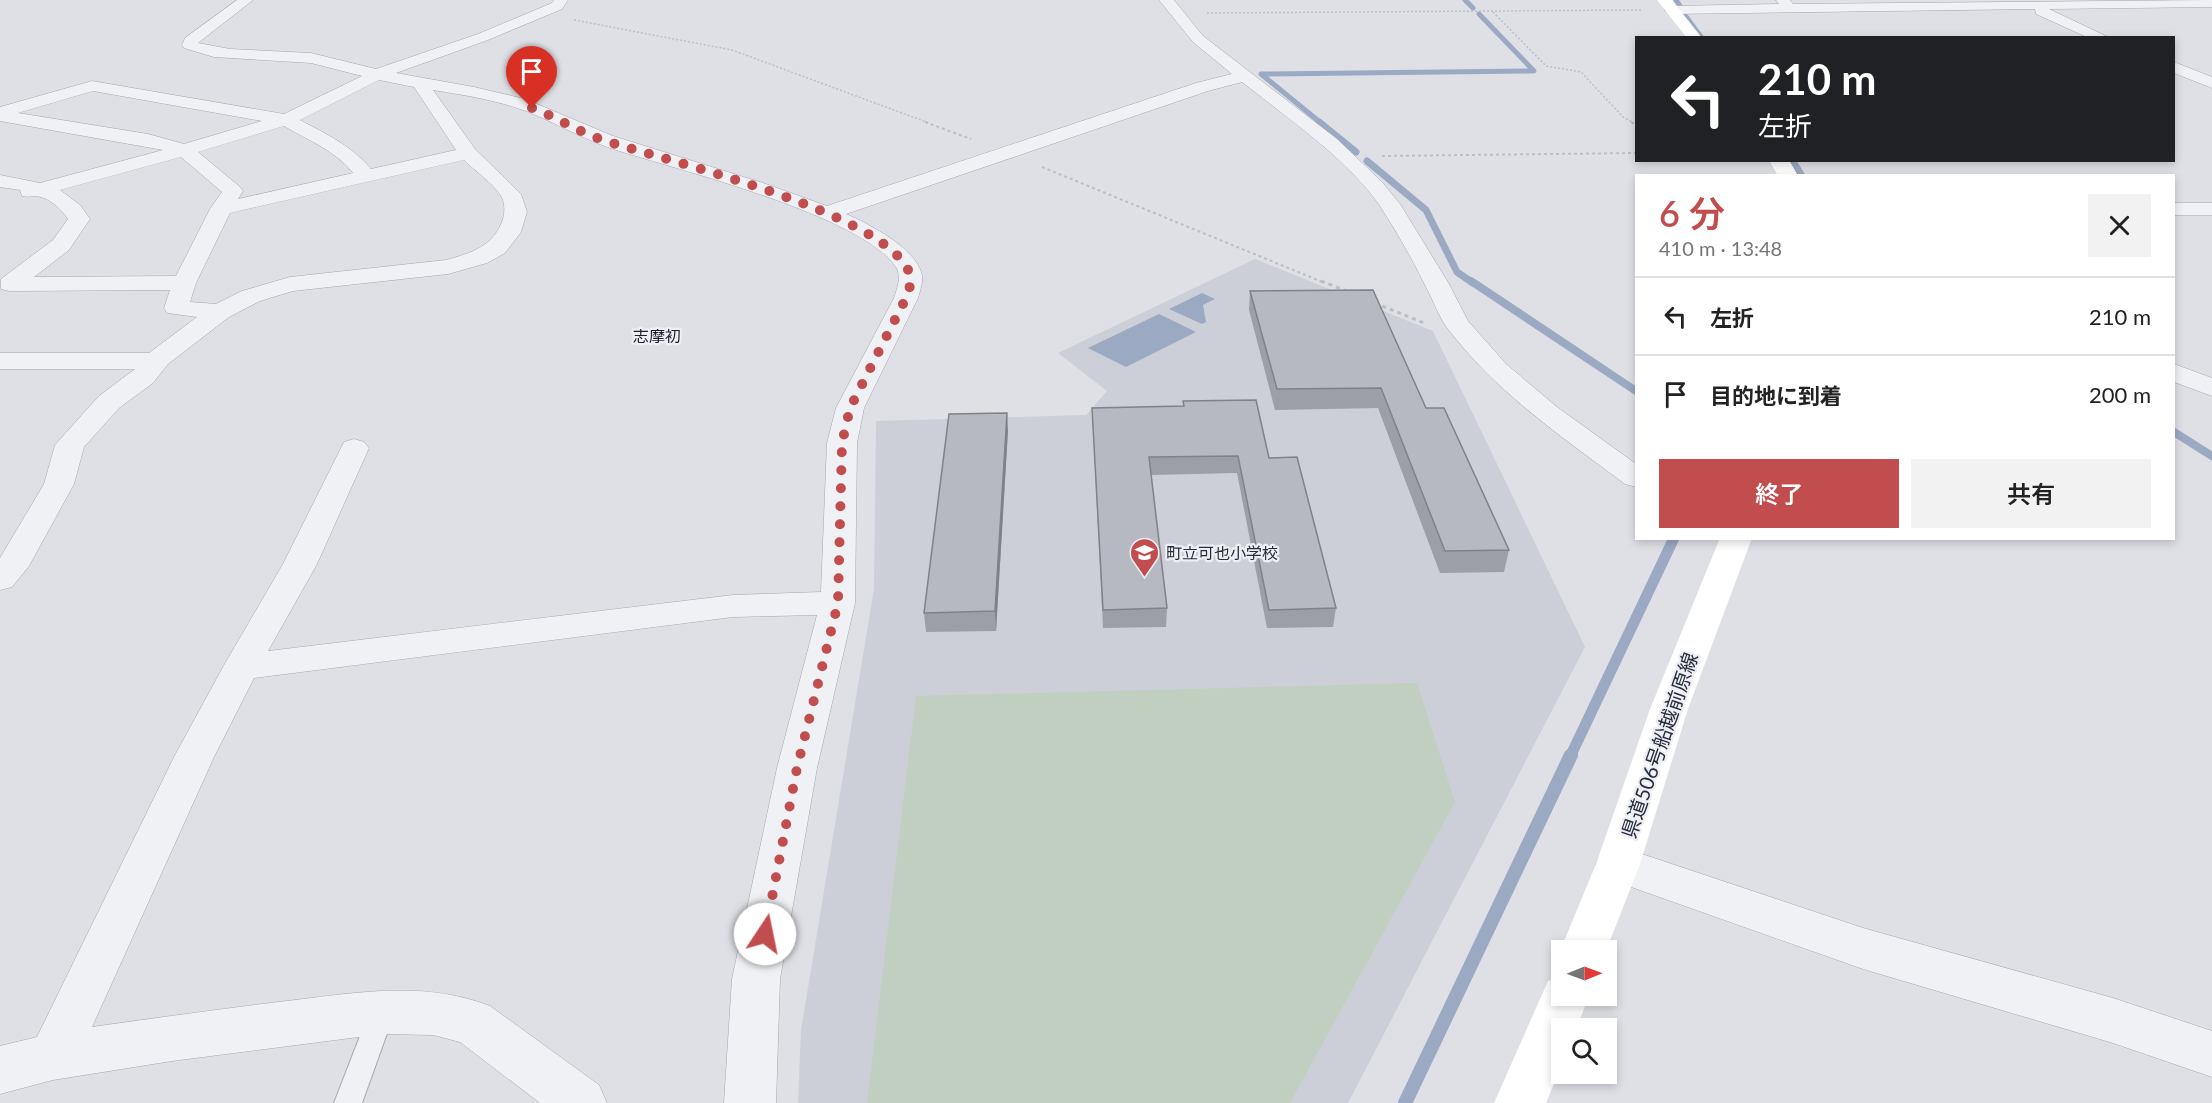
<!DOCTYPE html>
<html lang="ja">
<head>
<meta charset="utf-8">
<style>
	:root { --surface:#fff; --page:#f2f2f2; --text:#222; --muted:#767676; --line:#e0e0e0; --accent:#c14d4e }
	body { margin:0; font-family:Lato,"Noto Sans JP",sans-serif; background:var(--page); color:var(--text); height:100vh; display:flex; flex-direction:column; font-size:22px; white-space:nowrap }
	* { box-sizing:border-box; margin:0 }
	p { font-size:20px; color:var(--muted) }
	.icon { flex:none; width:33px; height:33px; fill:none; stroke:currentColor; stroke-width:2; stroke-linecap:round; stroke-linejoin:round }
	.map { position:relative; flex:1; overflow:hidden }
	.side { position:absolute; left:1635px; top:174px; width:540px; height:366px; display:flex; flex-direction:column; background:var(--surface); border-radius:0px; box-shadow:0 3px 9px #0003 }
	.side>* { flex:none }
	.hud { position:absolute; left:1635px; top:36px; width:540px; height:126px; border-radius:0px; box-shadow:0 3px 9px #0003; background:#202124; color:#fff; overflow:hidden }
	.needle { width:39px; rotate:89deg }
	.tools { position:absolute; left:1551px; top:940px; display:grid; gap:12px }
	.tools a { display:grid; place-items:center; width:66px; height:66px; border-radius:0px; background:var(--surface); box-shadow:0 3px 9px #0003; font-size:30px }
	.pin { position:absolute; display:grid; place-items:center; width:51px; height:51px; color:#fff; margin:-62px -26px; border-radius:50% 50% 50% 0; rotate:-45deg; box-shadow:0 0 6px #0007 }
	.pin .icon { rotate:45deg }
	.me { position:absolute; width:66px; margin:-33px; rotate:11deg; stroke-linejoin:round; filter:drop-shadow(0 0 4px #0008) }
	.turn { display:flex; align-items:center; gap:21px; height:126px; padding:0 24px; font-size:27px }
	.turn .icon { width:78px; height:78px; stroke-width:2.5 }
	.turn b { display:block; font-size:42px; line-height:51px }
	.round { display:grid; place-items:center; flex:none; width:63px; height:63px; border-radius:0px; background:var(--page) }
	.summary { display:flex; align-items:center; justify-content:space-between; height:102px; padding:0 24px }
	h1 { font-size:36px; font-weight:600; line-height:45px; color:var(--accent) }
	.action { display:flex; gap:12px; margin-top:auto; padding:12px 24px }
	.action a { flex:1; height:69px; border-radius:0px; background:var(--accent); color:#fff; font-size:24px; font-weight:600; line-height:69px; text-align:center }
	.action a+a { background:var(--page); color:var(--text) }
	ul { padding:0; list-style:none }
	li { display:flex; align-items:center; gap:18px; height:78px; padding:0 24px; border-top:2px solid var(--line) }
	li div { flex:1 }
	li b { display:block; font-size:22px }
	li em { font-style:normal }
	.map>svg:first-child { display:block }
	.built { fill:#cccfd7 }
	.green { fill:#c1cfc0 }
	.water { fill:#9ca9c3 }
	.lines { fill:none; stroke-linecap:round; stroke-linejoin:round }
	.stream-far4 { stroke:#9ca9c3; stroke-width:5 }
	.stream-far3 { stroke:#9ca9c3; stroke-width:7 }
	.stream-far2 { stroke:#9ca9c3; stroke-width:8 }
	.stream-far1 { stroke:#9ca9c3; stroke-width:11 }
	.stream { stroke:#9ca9c3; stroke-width:14 }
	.service-casing { stroke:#a4a7af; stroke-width:2 }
	.minor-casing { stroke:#a4a7af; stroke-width:1 }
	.path-far2 { stroke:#bcbec5; stroke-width:1.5; stroke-dasharray:2 2; stroke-linecap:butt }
	.path-far1 { stroke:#bcbec5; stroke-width:2; stroke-dasharray:3 3; stroke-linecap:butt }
	.path { stroke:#bcbec5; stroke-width:3; stroke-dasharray:4 4; stroke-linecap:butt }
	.service { fill:#f0f1f5; fill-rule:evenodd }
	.minor { fill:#f0f1f5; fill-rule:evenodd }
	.secondary { fill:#fff; fill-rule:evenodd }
	.wall { fill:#9d9fa7 }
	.shaded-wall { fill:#7f8288 }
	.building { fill:#b6b9c2; stroke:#7f8288; stroke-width:1.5 }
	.route { stroke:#c14d4e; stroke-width:10; stroke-dasharray:0 18 }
	.labels { text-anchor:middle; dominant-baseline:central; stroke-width:4.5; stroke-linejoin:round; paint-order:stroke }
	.far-quarter-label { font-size:16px; fill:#1b1e2c; stroke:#edeff4 }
	.poi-label { font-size:16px; fill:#292d3b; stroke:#edeff4; text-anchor:start }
	.near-street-label { font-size:20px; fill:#292d3b; stroke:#edeff4 }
</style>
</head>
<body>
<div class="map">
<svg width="2212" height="1103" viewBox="0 0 2212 1103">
	<rect width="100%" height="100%" fill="#dee0e6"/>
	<polygon class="built" points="1255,259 1433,331 1585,647 1348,1103 798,1103 801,1030 874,589 876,421 1086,415 1107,391 1058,353"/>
	<polygon class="green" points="1417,683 1455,802 1290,1103 867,1103 916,696"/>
	<g class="water">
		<polygon points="1202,293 1215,299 1203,305 1206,322 1202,324 1169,309"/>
		<polygon points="1159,314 1196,332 1126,367 1088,348"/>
	</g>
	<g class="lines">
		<g class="stream-far4">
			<polyline points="1465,0 1473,8"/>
			<polyline points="1676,0 1680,6"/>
			<polyline points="1684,14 1702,38"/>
			<polyline points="1321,123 1261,74 1534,71 1479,14"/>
		</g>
		<g class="stream-far3">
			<polyline points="1319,122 1356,152"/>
			<polyline points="1792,160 1802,176"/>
			<polyline points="1367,161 1426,210 1457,272 1473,283"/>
		</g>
		<g class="stream-far2">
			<polyline points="1471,281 1636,391"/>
			<polyline points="2174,432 2212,456"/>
		</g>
		<polyline class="stream-far1" points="1570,757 1674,538"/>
		<polyline class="stream" points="1405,1103 1571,755"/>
		<defs>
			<polygon id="service" points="381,1002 390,1005 394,1014 362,1103 334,1103 372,1005"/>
			<g id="minor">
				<path d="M237,0H253L198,43L230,49L311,53L376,69L478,34L552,3L554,0H568L562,9L488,40L396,73L474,87L525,99L613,136L763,183L827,206L1196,83L1232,74L1193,42L1159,0H1174L1203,36L1337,139L1382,182L1400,204L1449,284L1468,321L1506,364L1557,407L1636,464V487L1625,484C1562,437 1497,393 1448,329C1438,316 1433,299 1425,285C1412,258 1396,231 1380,206C1350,161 1285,116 1242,82L1208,91L846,214C869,224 916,248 922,275C923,283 920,291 918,298L864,408L857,443L855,603L817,768L780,979L776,1103H724L732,979L777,768L817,615L733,617L254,678L214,757L92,1027C154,1018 216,1010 278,1002C351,994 420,979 490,1006L599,1085L607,1103H540L460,1042L433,1035L382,1034L172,1061L53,1080L0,1094V1046L37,1037L174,757L223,667L283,564L344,442L354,439L364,442L369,448L317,564L268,651L733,595L821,592L827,443L836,408L894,298C897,289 902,277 896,267C859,214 678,170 613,149C583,139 556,123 526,111C496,100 464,95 433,90L475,149L521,194L527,212L521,232L505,253L487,263L448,274L293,291L260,301L229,317L168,364L153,383L119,408L84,447L74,484L29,566L12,587L0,590V558L44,484L55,445L99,396L135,369H0V353H149L197,317L167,313L164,308L170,290L9,291L1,289V279L53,240L68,219C62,210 52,200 41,197C35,195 29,198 22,196L20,190L0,187V175L40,183L163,150L0,121V107L92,81L284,114L362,76L311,63L214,57L184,48L182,45L185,38ZM379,80L414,87L456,150L371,169C352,146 326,134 300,120ZM93,91L262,121L184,144L148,134L18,113ZM284,126C308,140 336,151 353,173L238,199L243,191L240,187L198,152ZM181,157L222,192L210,209L176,276L34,277L69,250L90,219L80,205L60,190ZM464,160C474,170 494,184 501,196C505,202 505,212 503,219C494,246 472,253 446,260L290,277L242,291L216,304L190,302L196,283L230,213Z"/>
				<polygon points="1776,0 1790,0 1793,4 2212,0 2212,7 2049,9 2110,38 2089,38 2036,14 2035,9 1671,14 1664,10 1671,6 1779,4"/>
				<polygon points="2174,62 2212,77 2212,88 2174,73"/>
				<rect x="2174" y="203" width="38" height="12"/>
				<polygon points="2174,364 2212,378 2212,396 2174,382"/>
				<polygon points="1618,846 1863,928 2113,998 2212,1031 2212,1077 2113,1043 1863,969 1603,877 1596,864 1603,851"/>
			</g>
		</defs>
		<use href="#service" class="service-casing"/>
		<use href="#minor" class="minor-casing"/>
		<g class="path-far2">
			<polyline points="1493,12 1546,66 1581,72 1623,117 1634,123"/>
			<polyline points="1207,13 1643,10"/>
			<polyline points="574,20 732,50 929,123"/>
		</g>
		<g class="path-far1">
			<polyline points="925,122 971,139"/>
			<polyline points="1631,122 1636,125"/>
			<polyline points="1382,156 1636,153"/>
			<polyline points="1042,167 1325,283"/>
		</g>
		<g class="path">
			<polyline points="1321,281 1349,292"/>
			<polyline points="1375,303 1424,323"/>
		</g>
		<use href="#service" class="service"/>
		<use href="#minor" class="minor"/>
		<g class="secondary">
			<polygon points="1657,0 1672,0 1702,38 1687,38"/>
			<polygon points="1769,160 1789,160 1798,176 1778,176"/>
			<polygon points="1720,538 1752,538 1688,709 1640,864 1606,951 1562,951 1562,955 1560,951 1596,864 1650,709"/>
			<polygon points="1562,976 1562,996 1589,996 1576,1029 1562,1029 1562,1064 1546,1103 1494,1103 1548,981"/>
		</g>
	</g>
	<g class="wall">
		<polygon points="1250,291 1426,408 1509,550 1504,572 1440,573 1378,408 1275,410 1249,310"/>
		<polygon points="1183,401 1269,458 1336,608 1333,627 1267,628 1237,473 1151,475 1167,608 1166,627 1103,628 1092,408 1183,406"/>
		<polygon points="1008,430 996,631 926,632 924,613"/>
	</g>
	<polygon class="shaded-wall" points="1007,413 1008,430 996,631 995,611"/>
	<g class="building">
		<polygon points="1373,290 1426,408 1444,408 1509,550 1445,551 1381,388 1277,389 1250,291"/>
		<polygon points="1256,400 1269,458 1297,457 1336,608 1269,610 1238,456 1149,457 1167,608 1103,610 1092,408 1184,406 1183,401"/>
		<polygon points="1007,413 995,611 924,613 949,414"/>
	</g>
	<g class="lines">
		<path class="route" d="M532,108C557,117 578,132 603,140C666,161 884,212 909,272C913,281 909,289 906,298L850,408L842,443L838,603L797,768L765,934"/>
	</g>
	<defs>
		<symbol id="school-pin" viewBox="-11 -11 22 30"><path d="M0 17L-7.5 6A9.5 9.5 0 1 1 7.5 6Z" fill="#c14d4e" stroke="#edeff4"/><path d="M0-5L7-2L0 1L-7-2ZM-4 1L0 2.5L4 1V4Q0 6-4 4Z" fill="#fff"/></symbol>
	</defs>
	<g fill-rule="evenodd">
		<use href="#school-pin" x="1128" y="536" width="33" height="45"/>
	</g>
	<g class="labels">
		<g class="far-quarter-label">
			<text x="657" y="335">志摩初</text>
		</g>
		<g class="poi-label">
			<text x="1166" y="552">町立可也小学校</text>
		</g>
		<g class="near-street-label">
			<text transform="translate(1659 745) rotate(-71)">県道506号船越前原線</text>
		</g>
	</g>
</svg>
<div class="tools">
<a><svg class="needle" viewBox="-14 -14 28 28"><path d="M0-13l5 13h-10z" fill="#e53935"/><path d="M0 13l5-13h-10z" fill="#767676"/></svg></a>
<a><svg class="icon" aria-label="search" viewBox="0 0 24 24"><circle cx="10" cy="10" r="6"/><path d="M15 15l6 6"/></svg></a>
</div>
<div class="pin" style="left:532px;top:108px;background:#d93025"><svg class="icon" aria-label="arrive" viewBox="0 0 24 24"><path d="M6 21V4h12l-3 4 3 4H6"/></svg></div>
<svg class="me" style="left:765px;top:934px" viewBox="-20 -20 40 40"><circle r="19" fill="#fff"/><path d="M0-13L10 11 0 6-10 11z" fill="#c14d4e"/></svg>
<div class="hud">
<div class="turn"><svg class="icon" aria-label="left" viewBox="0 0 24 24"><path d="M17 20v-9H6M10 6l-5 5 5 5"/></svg><div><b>210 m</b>左折</div></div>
</div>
<section class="side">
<div class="summary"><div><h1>6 分</h1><p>410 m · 13:48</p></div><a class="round"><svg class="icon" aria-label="close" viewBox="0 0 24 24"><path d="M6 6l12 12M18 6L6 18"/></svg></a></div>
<ul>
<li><svg class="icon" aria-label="left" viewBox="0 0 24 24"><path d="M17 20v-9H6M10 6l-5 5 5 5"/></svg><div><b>左折</b></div><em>210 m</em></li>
<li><svg class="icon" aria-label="arrive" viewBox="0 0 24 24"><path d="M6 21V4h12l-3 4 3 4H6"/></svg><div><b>目的地に到着</b></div><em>200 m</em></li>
</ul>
<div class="action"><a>終了</a><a>共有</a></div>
</section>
</div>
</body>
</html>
